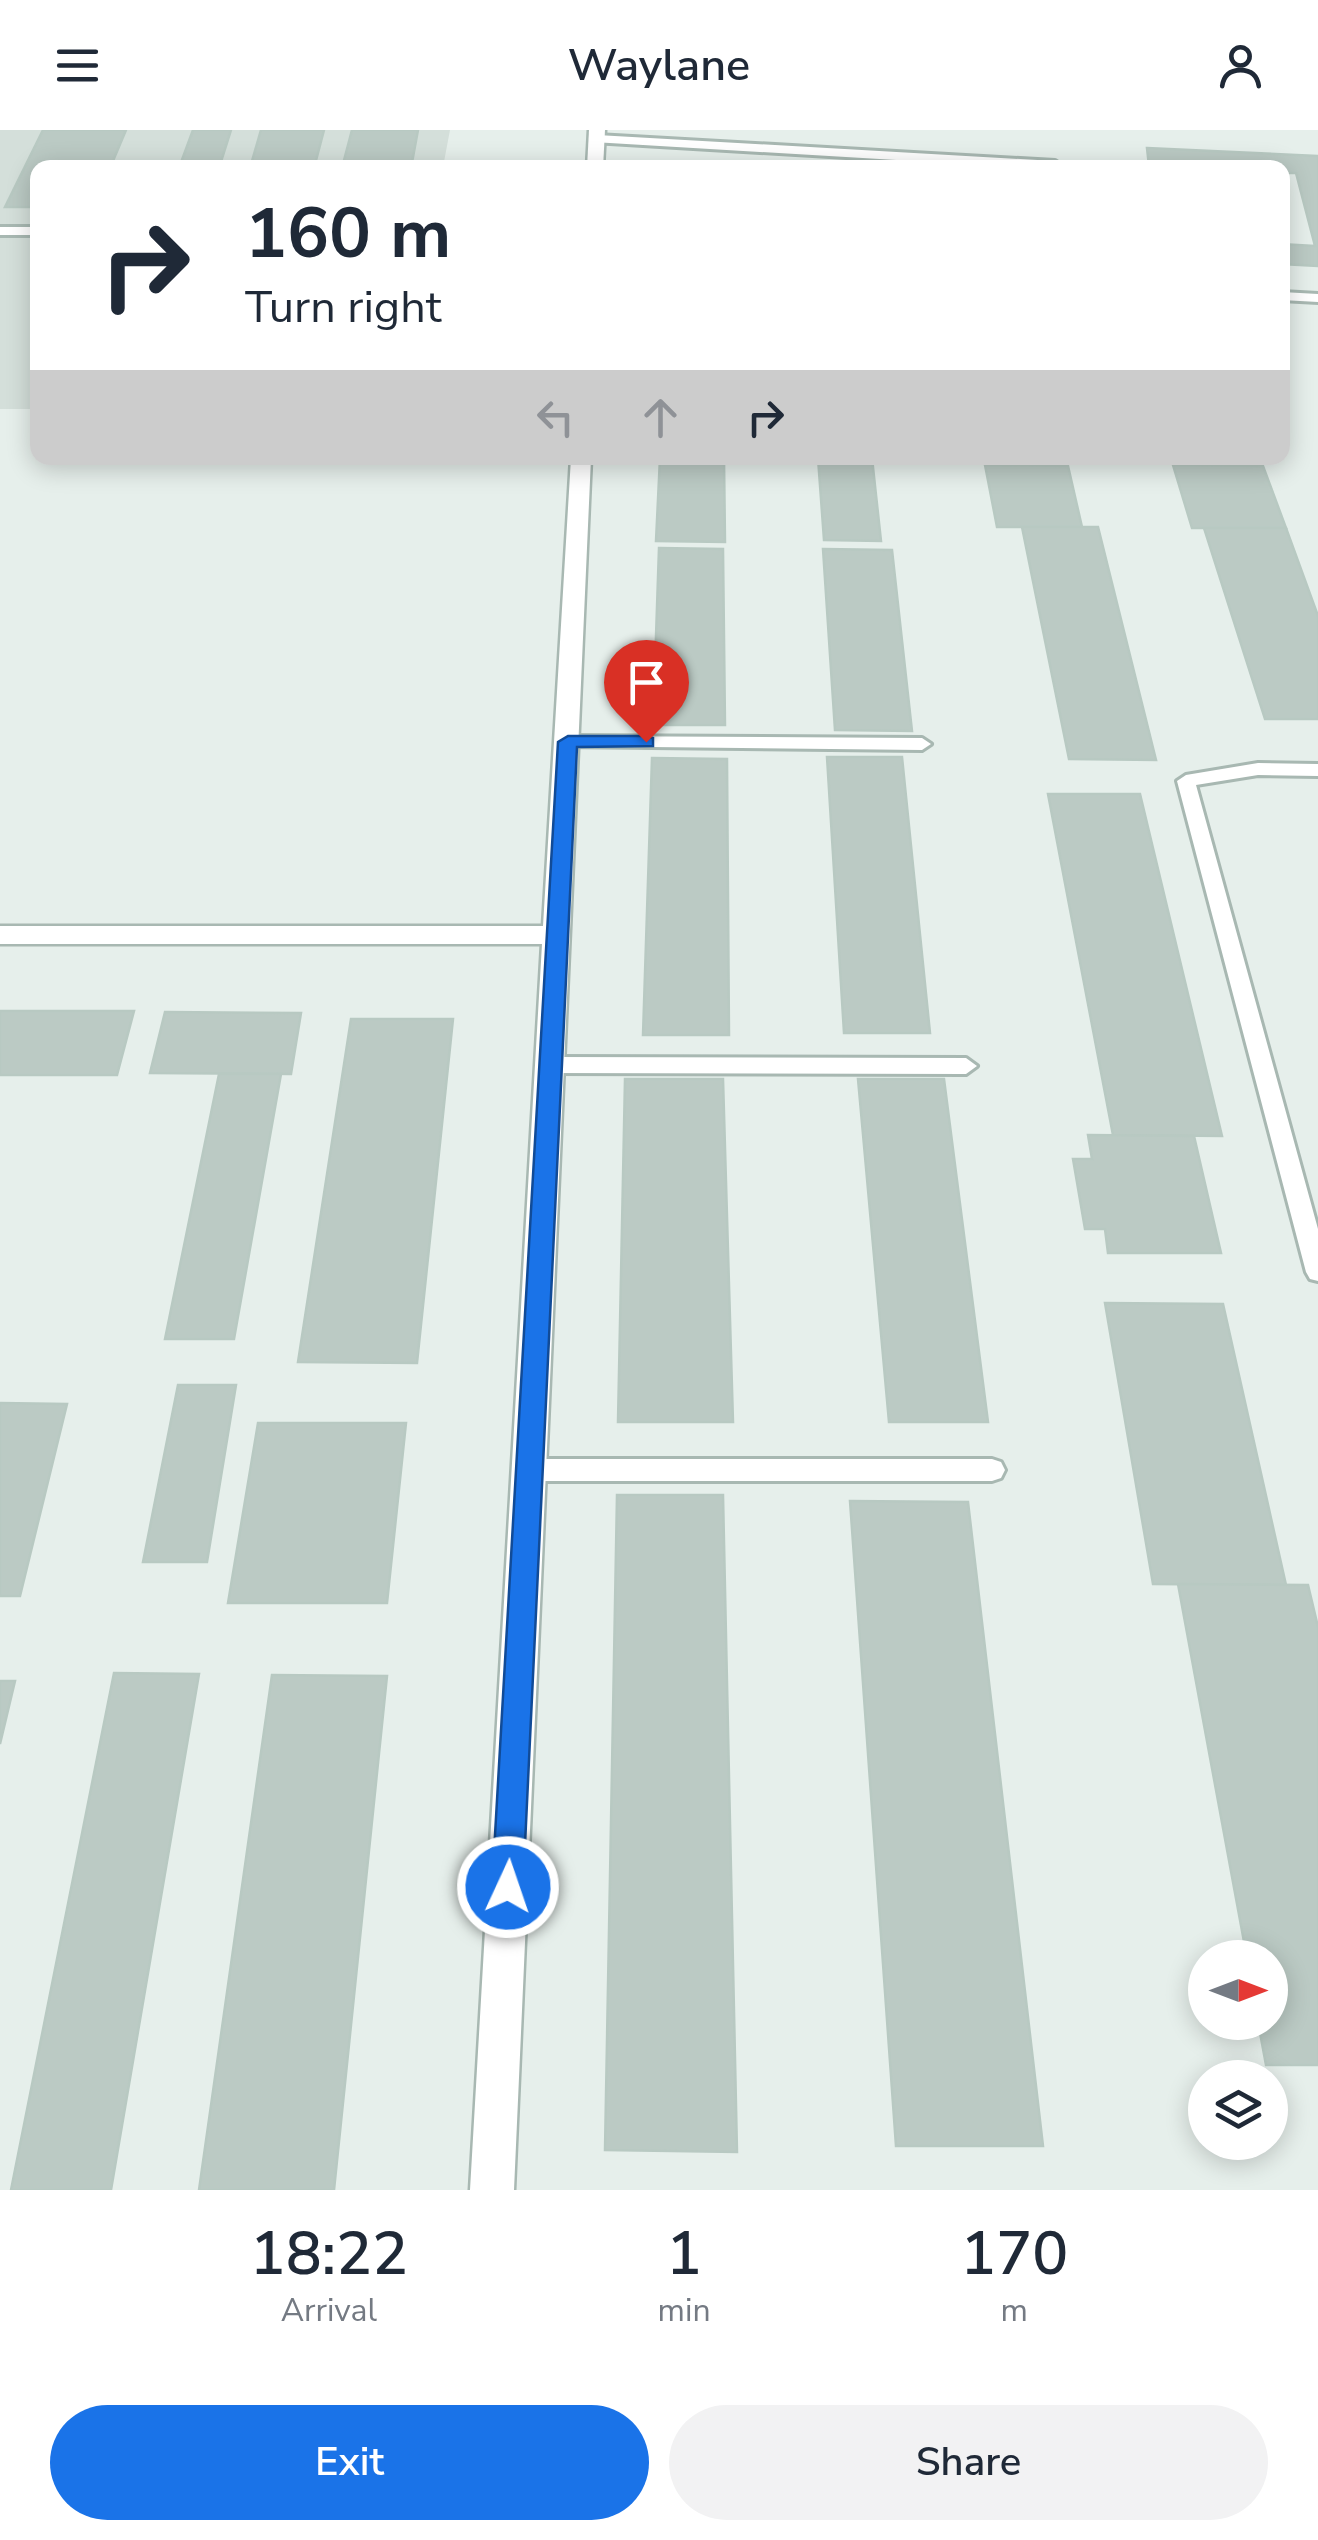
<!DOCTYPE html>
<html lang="en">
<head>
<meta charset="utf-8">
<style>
	:root { --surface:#fff; --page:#f2f2f3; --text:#1f2937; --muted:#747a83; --accent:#1a73e8 }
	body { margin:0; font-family:"Nunito Sans",sans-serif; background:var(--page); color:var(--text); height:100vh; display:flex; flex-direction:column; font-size:38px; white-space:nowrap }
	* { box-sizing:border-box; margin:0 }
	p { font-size:32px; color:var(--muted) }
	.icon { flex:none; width:55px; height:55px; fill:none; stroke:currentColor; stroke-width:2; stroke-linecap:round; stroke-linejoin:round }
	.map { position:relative; height:2060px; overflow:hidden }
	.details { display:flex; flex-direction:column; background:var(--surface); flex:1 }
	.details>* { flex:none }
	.banner { position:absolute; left:30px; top:30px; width:1260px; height:305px; border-radius:20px; box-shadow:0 5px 25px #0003; background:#fff; color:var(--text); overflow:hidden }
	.needle { width:65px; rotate:90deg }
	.controls { position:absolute; left:1188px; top:1810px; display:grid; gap:20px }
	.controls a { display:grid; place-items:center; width:100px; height:100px; border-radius:50%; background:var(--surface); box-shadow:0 5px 25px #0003; font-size:50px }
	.pin { position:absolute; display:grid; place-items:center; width:85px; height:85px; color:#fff; margin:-102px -42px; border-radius:50% 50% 50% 0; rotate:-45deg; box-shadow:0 0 10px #0007 }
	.pin .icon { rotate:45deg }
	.me { position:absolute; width:110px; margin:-55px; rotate:3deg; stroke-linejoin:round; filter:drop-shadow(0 0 8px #0008) }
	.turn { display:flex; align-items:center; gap:35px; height:210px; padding:0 50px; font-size:45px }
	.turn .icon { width:130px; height:130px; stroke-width:2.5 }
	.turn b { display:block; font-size:70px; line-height:85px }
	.lanes { display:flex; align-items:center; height:95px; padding:0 50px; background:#0003; justify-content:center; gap:50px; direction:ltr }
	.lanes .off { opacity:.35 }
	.eta { display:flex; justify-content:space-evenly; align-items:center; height:170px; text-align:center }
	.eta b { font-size:60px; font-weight:600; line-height:70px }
	.cta { display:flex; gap:20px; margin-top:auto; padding:20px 50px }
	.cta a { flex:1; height:115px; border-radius:60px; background:var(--accent); color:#fff; font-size:40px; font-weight:600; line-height:115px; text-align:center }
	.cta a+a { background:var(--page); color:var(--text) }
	header { display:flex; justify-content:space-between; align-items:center; height:130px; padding:0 50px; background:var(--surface); font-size:45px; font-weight:600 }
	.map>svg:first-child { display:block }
	.built { fill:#d4dfda }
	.building { fill:#bbcac4; stroke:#b8c9c2; stroke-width:2.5 }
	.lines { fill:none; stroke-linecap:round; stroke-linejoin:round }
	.service-casing { stroke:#a8b8b2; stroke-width:6 }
	.tertiary-casing { stroke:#a8b8b2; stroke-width:5 }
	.service { fill:#fff; fill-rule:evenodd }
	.tertiary { fill:#fff; fill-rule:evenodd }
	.route { fill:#1a73e8; stroke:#114b97; stroke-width:2.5 }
</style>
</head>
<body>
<header><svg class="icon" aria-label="menu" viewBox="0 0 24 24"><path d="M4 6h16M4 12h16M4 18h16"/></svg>Waylane<svg class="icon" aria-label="person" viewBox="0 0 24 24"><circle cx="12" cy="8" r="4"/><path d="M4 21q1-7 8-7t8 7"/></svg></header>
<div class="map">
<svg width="1318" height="2060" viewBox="0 0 1318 2060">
	<rect width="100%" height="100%" fill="#e6efeb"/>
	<polygon class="built" points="0,0 450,0 443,37 38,38 37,279 0,279"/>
	<g class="building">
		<polygon points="43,0 126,0 110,38 38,38 38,77 5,77"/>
		<polygon points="193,0 231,0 219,38 179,38"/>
		<polygon points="261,0 324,0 314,38 250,38"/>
		<polygon points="352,0 418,0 411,38 342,38"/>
		<polygon points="1147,18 1318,26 1318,136 1282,134 1282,114 1315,116 1296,43 1282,43 1282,38 1149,36"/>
		<polygon points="660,328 724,328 725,412 656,411"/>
		<polygon points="818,328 872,328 881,411 824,410"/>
		<polygon points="985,335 1068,336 1082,397 997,397"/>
		<polygon points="1173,335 1263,336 1286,398 1192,398"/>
		<polygon points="1022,397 1098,397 1156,630 1069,629"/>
		<polygon points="1204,398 1286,398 1318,486 1318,589 1265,589"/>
		<polygon points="659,418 723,419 725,595 653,595"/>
		<polygon points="823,419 892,420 912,601 835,600"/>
		<polygon points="827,627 902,627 930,903 844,903"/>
		<polygon points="652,628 727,629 729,905 643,905"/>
		<polygon points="1048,664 1140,664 1222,1006 1113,1005"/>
		<polygon points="0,881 134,881 117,945 0,945"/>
		<polygon points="165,882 301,883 291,944 150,943"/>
		<polygon points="351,889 453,889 417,1233 298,1232"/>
		<polygon points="219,944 281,944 234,1209 165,1209"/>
		<polygon points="625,949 723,949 733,1292 618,1292"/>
		<polygon points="858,949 944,949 988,1292 889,1292"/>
		<polygon points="1088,1005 1194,1006 1221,1123 1108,1123 1105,1099 1085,1099 1073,1029 1092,1029"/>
		<polygon points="1105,1173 1223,1174 1286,1455 1153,1454"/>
		<polygon points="178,1255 236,1255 207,1432 143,1432"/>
		<polygon points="0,1273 67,1274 20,1466 0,1466"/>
		<polygon points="258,1293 406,1293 387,1473 228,1473"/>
		<polygon points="617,1365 723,1365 737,2022 605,2020"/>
		<polygon points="850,1371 968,1372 1043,2016 896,2016"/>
		<polygon points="1178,1454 1308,1455 1318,1497 1318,1935 1266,1935 1258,1892 1270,1892 1270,1828 1247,1828"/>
		<polygon points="114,1543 199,1544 111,2060 11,2060"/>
		<polygon points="272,1545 387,1546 334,2060 199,2060"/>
		<polygon points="0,1551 15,1551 0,1614"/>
	</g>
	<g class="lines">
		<defs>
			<g id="service">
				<polygon points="597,5 1055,31 1061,35 1032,38 593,12 591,9"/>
				<rect x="0" y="97" width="38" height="8"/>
				<polygon points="1282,162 1318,164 1318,172 1282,170"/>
				<polygon points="567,606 922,608 931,614 922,620 561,616 558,612"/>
				<polygon points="1258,633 1318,634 1318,646 1258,645 1196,655 1318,1099 1318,1151 1310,1149 1306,1142 1177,651 1186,645"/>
				<polygon points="551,927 966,928 977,936 966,944 551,943 540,935"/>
				<polygon points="529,1329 992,1329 1001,1332 1005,1340 1001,1348 992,1351 529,1351 520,1348 516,1340 520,1332"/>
			</g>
			<g id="tertiary">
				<polygon points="589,0 605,0 603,38 587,38"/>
				<polygon points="571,328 591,328 514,2060 470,2060 542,814 0,814 0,796 543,796"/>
			</g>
		</defs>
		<use href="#service" class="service-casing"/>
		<use href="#tertiary" class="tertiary-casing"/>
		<use href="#service" class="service"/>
		<use href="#tertiary" class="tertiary"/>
	</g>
	<polygon class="route" points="646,606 653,608 653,616 577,617 523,1757 518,1767 508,1771 497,1767 492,1757 558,612 568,606"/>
</svg>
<div class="controls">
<a><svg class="needle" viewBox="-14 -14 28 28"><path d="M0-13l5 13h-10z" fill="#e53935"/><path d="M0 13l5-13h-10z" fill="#747a83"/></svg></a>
<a><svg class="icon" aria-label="layers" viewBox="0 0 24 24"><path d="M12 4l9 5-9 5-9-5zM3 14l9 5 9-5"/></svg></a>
</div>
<div class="pin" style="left:646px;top:612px;background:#d93025"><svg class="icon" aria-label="arrive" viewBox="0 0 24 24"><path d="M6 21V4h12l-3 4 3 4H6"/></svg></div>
<svg class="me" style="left:508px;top:1757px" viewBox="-20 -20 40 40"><circle r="17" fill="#1a73e8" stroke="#fff" stroke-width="3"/><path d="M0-11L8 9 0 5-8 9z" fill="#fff"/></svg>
<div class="banner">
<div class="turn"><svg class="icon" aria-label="right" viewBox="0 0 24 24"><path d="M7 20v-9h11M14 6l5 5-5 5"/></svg><div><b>160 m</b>Turn right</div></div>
<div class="lanes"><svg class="icon off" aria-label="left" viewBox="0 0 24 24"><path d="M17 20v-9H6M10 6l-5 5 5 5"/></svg><svg class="icon off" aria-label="ahead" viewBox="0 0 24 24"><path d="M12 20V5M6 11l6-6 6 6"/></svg><svg class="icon" aria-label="right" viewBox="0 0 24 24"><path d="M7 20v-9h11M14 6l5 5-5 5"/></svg></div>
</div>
</div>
<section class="details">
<div class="eta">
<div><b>18:22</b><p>Arrival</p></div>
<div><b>1</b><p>min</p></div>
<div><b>170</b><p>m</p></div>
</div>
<div class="cta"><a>Exit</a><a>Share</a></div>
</section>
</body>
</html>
